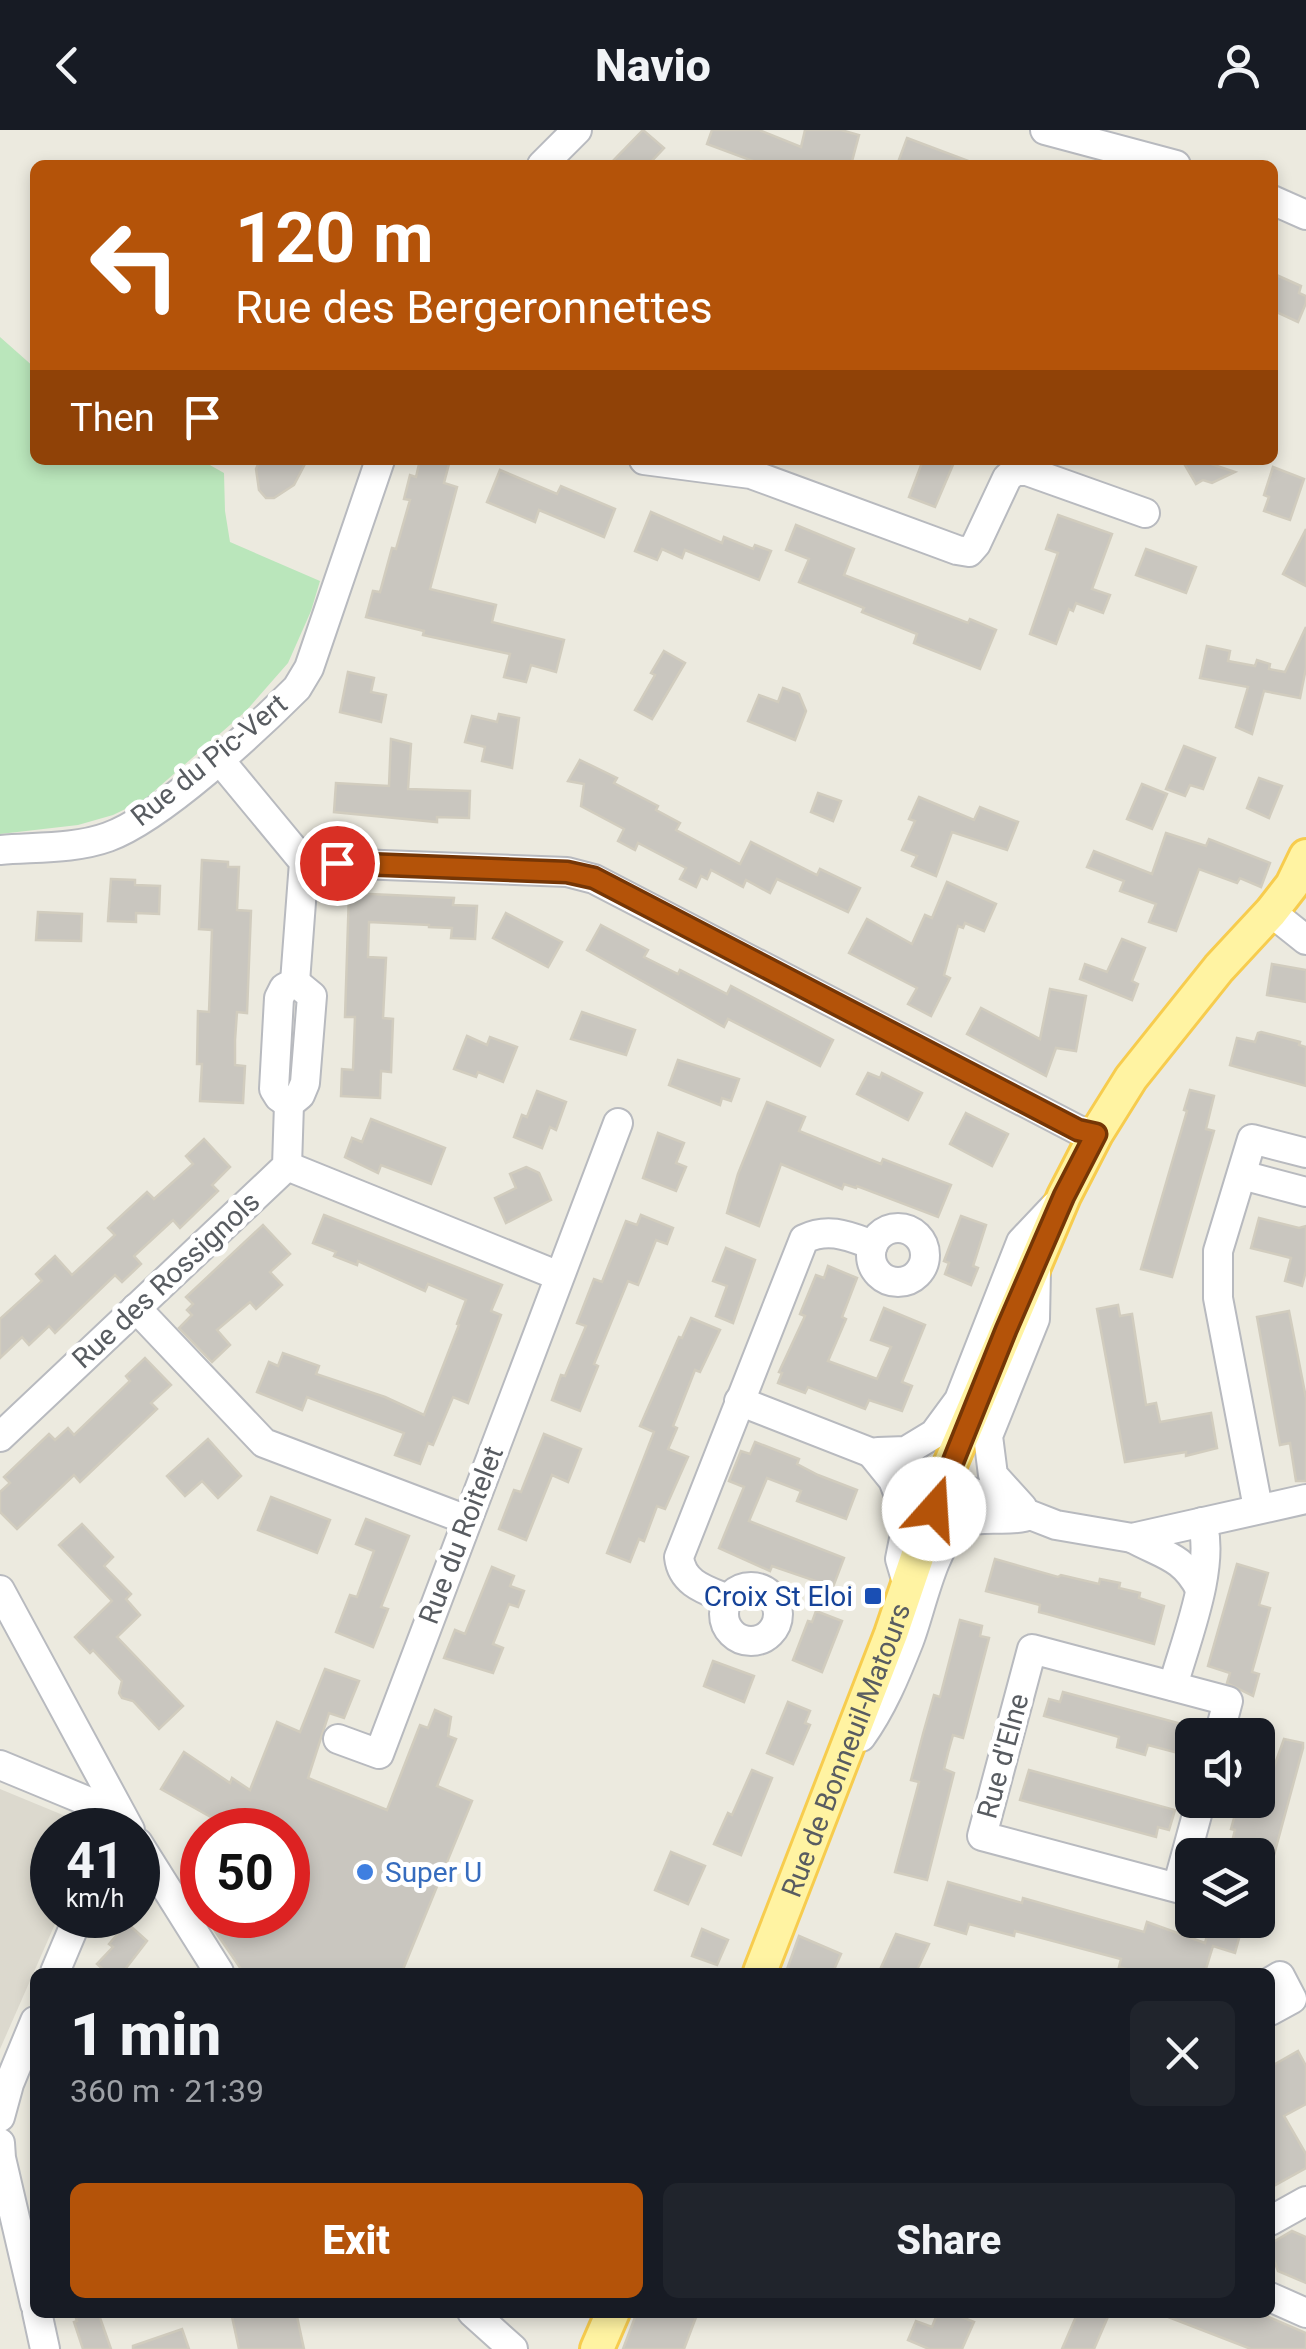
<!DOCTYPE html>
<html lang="en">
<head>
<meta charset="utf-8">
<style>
	:root { --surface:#171b24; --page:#20242c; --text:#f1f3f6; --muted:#9ea1a6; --accent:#b45309 }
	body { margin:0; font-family:Roboto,sans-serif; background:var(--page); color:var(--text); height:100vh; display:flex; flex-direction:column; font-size:38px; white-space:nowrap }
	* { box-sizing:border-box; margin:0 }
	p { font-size:32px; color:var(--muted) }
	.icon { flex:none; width:55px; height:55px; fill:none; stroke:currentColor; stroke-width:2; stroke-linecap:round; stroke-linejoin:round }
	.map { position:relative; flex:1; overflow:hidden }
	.drawer { position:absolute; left:30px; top:1838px; width:1245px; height:350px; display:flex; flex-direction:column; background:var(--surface); border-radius:15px; box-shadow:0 5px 15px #0003 }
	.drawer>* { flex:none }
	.top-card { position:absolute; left:30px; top:30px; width:1248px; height:305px; border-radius:15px; box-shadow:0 5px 15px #0003; background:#b45309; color:#fff; overflow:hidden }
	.buttons { position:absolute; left:1175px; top:1588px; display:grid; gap:20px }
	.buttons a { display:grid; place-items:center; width:100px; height:100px; border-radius:15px; background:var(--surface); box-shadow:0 5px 15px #0003; font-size:50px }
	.speed { position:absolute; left:30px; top:1678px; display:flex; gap:20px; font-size:50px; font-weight:700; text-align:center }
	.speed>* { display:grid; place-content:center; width:130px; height:130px; border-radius:50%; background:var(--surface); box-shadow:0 5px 15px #0003; line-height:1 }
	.speed small { font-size:25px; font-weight:400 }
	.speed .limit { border:15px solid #d22; background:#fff; color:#111 }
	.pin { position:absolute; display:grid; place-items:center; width:85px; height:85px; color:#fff; margin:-42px; border:5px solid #fff; border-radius:50%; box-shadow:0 2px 10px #0007 }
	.me { position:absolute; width:110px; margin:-55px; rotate:19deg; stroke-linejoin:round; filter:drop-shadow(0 0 8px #0008) }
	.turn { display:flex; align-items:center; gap:35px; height:210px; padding:0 40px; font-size:45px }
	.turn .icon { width:130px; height:130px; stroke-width:2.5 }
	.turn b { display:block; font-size:70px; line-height:85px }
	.then { display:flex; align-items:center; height:95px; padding:0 40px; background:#0003; gap:20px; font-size:38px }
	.round { display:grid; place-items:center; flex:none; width:105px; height:105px; border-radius:15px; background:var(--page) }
	.overview { display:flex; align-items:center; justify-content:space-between; height:170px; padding:0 40px }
	h1 { font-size:60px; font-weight:800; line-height:75px }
	.button { display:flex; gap:20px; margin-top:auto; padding:20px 40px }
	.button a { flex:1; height:115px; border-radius:15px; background:var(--accent); color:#fff; font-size:40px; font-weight:800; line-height:115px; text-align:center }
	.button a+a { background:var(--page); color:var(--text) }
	header { display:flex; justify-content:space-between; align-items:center; height:130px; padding:0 40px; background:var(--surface); font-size:45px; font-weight:800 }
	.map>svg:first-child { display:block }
	.education { fill:#dcd9ce }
	.green { fill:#bae6bb }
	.building { fill:#c9c6bf; stroke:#d1ccbe; stroke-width:2.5 }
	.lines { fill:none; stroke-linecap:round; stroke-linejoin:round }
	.minor-casing { stroke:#b8babf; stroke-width:32 }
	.major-casing { stroke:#f7cc4e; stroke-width:38 }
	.minor { stroke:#fff; stroke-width:28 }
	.major { stroke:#fff3a2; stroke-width:32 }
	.route-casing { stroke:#753606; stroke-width:25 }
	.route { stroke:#b45309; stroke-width:18 }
	.transit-dot { fill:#1a4fb4; stroke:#fff; stroke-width:4 }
	.shop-dot { fill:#3f7fe0; stroke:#fff; stroke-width:4 }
	.labels { text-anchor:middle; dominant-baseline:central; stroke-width:10; stroke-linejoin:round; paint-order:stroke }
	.street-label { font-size:28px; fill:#585c61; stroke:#fff }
	.transit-label { font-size:28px; fill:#164399; stroke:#fff; text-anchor:end }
	.shop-label { font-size:28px; fill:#366cbe; stroke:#fff; text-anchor:start }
</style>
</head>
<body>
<header><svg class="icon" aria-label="back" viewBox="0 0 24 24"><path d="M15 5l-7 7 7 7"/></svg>Navio<svg class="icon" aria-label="person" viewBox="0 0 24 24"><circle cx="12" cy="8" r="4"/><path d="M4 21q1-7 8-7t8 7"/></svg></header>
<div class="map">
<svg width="1306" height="2219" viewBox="0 0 1306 2219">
	<rect width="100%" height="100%" fill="#eceadf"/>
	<polygon class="education" points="0,1659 75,1690 85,1700 52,1700 52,1785 59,1785 0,1919"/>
	<polygon class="green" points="0,207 35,238 35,330 201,330 224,343 225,381 230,412 320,451 311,481 288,533 246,581 144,670 113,685 78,695 0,704"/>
	<g class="building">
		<polygon points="643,0 664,18 648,35 609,35"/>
		<polygon points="712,0 759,0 801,17 805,0 841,0 859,5 851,35 752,35 753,31 707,14"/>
		<polygon points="907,8 974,33 974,35 897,35"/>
		<polygon points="1272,143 1301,156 1299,163 1306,166 1306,173 1298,192 1272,180"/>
		<polygon points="260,330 307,330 294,355 274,368 266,368 259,360 256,339"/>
		<polygon points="420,330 450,330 444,353 457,357 430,459 496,475 492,492 564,510 556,542 531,535 526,552 504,547 510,524 423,505 424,501 366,487 373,461 380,462 392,418 396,419 410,370 404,369 410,345 416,347"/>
		<polygon points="923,330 955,330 935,377 909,367"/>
		<polygon points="1182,330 1212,330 1211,334 1235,342 1212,353 1203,350 1196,354"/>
		<polygon points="1273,337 1304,349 1290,390 1264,381 1269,367 1264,365"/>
		<polygon points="500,340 557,364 561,356 615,379 604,407 539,380 535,392 487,372"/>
		<polygon points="651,382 722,413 724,407 753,419 755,415 771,421 759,450 685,420 682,428 662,419 657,430 635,421"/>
		<polygon points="1058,385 1112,404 1092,459 1110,465 1103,483 1076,473 1073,481 1069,479 1056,514 1030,504 1058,423 1046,419"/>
		<polygon points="796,395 854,419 844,445 968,493 970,489 996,500 980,539 914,513 917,504 862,482 864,478 799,452 809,429 786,420"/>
		<polygon points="1306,399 1306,456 1283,444"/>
		<polygon points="1146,419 1196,437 1186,463 1136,445"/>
		<polygon points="1306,497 1306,538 1300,568 1264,561 1252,604 1236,597 1248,557 1200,548 1207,516 1230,521 1228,531 1255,536 1257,530 1270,534 1269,539 1285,542"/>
		<polygon points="664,521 685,533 652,589 635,580 655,545 651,543"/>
		<polygon points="348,542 374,548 371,562 386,565 381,592 340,582"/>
		<polygon points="783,558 799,564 806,581 795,610 748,591 759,565 778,572"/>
		<polygon points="499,584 519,588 512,638 482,631 485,617 465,612 472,586 497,592"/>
		<polygon points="391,609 411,614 408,659 470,661 469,688 437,687 437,692 334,682 336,653 389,656"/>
		<polygon points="1184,616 1215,628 1203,659 1190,655 1185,666 1166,659"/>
		<polygon points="580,630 617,648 614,653 658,676 656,680 680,693 676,700 740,734 751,712 817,745 820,739 860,758 848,782 777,749 770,763 746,750 743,757 711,740 707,749 701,746 696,757 680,749 686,738 638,713 635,720 618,711 624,699 581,676 584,654 568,651"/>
		<polygon points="1259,648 1282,656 1269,688 1247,678"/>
		<polygon points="1142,654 1167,664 1152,699 1127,689"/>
		<polygon points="818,663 841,671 833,691 811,682"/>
		<polygon points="919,667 974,690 980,677 1018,692 1007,720 952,702 936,746 912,736 917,726 902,720 915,691 909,689"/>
		<polygon points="1166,703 1206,716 1209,709 1270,733 1261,757 1240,748 1237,753 1199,739 1176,801 1149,792 1156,774 1120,761 1124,751 1087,737 1094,721 1152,744"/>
		<polygon points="202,730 228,732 228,737 239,737 237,780 251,781 247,883 237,882 235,910 235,935 245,936 243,973 200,971 202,934 197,934 198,881 209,882 212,800 199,799"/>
		<polygon points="111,749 135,750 135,755 160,756 159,784 136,783 136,792 108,791"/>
		<polygon points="947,752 996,774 984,801 965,793 963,798 958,796 944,845 950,848 931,886 908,874 917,858 849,823 867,789 912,814 925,785 932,788"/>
		<polygon points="349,763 454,768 453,775 477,776 475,809 451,808 452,798 429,797 429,795 369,792 368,827 386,828 383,888 393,889 391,942 381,941 380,968 341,966 342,939 353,940 355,887 345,887"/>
		<polygon points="38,782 82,784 81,811 36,810"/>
		<polygon points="506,783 562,812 548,837 493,808"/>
		<polygon points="601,795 648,820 644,827 678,844 680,840 727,864 731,856 833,910 820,936 728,889 724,897 587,820"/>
		<polygon points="1122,809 1145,818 1132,851 1138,854 1132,870 1080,849 1085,834 1107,842"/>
		<polygon points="1272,834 1306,840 1306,872 1267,865"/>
		<polygon points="1050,859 1086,866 1076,921 1056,918 1046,946 967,904 981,878 1040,909"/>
		<polygon points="582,882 635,900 626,925 571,909"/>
		<polygon points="1261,902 1300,912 1299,915 1306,917 1306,956 1230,935 1237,908 1255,912 1258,903"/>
		<polygon points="467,906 487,915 490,907 517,917 503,952 478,942 476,947 454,939"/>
		<polygon points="678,930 739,949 731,971 722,968 720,975 669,955"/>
		<polygon points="868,943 880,948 882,943 922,963 908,990 857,964"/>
		<polygon points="1190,960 1214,966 1206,999 1214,1001 1172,1147 1141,1139 1187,981 1184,980"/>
		<polygon points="537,961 566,972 556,1000 550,997 542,1018 514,1007 522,985 527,987"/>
		<polygon points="767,972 805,987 799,1001 881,1034 883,1029 951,1055 938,1087 857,1056 856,1058 844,1054 842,1059 781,1034 759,1096 727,1083 738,1044"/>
		<polygon points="966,983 1008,1004 992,1036 950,1014"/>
		<polygon points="371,989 445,1018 431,1054 381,1035 378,1043 345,1027 352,1008 362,1012"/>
		<polygon points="658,1003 684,1013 676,1033 686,1037 676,1061 643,1048"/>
		<polygon points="204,1009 230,1037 212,1055 218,1061 180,1098 173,1090 134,1126 141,1134 122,1152 115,1145 55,1203 49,1196 29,1215 22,1207 0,1228 0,1189 42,1151 36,1144 55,1126 72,1145 115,1105 108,1098 147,1062 154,1069 193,1034 186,1026"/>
		<polygon points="526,1037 539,1043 551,1070 506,1093 495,1068 516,1058 510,1044"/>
		<polygon points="324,1085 502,1155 491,1181 501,1185 468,1273 453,1267 433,1315 428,1313 420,1334 395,1325 404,1303 307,1267 302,1280 257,1262 269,1232 278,1236 283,1223 319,1236 316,1244 385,1267 424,1285 459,1195 457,1194 466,1170 428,1154 425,1161 358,1131 357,1135 334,1126 336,1122 313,1113"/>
		<polygon points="641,1085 673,1098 667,1114 656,1110 638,1155 628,1151 594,1234 598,1236 580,1281 552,1270 561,1245 565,1246 586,1196 577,1193 594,1149 602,1152 626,1091 637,1095"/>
		<polygon points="961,1086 986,1095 973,1136 978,1138 971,1155 945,1144 949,1133 944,1131"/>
		<polygon points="1259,1088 1299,1098 1306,1096 1306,1141 1302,1156 1285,1151 1291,1128 1251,1118"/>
		<polygon points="263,1095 290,1124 270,1142 282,1155 256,1179 250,1172 217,1200 230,1215 212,1232 179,1198 192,1185 187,1180 193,1174 186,1167"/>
		<polygon points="726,1118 755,1130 733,1193 716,1186 727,1156 713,1151"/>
		<polygon points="828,1136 857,1148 842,1187 846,1189 828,1231 877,1249 891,1217 871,1210 884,1178 925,1195 902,1252 912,1256 902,1281 869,1270 865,1279 808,1257 805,1263 778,1253 782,1243 779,1242 805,1186 800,1184 816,1145 824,1148"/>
		<polygon points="1118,1175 1120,1186 1132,1184 1146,1275 1156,1273 1160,1292 1211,1283 1217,1318 1186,1326 1186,1322 1125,1332 1097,1179"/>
		<polygon points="1289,1181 1306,1268 1306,1351 1296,1351 1290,1313 1280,1315 1257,1187"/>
		<polygon points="691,1188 720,1200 700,1242 695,1240 673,1296 677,1298 668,1319 688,1327 665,1379 657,1376 644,1411 639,1409 630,1432 607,1423 654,1302 640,1296 679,1207 682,1208"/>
		<polygon points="145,1228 171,1255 151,1273 157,1279 80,1352 74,1345 17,1399 0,1382 0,1362 10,1353 4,1347 49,1304 55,1310 68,1298 74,1305 130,1251 126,1246"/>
		<polygon points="544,1304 581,1319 568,1352 552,1345 526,1410 499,1399 514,1360 521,1362"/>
		<polygon points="208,1309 241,1346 218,1368 202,1351 185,1366 167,1346"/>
		<polygon points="755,1312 799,1329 797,1334 818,1345 857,1360 846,1389 797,1371 801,1361 767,1348 749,1391 844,1428 833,1457 772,1436 770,1441 719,1418 744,1357 729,1351 741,1321 750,1324"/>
		<polygon points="271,1367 330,1390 317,1423 258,1400"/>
		<polygon points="366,1389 409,1406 381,1477 388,1479 373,1517 336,1502 350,1465 357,1467 374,1421 356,1414"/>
		<polygon points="82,1394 113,1427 104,1436 131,1464 126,1469 140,1485 117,1507 183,1576 159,1599 133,1571 122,1568 119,1563 122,1551 93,1520 90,1523 75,1507 112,1471 59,1415"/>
		<polygon points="995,1429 1058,1447 1061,1445 1099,1454 1100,1449 1120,1453 1119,1458 1140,1463 1139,1468 1164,1476 1154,1514 1047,1484 1039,1482 1040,1475 986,1461"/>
		<polygon points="1237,1434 1268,1443 1259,1475 1270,1478 1252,1542 1259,1544 1253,1566 1227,1553 1230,1543 1208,1536"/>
		<polygon points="492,1437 514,1446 510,1456 524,1461 518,1477 509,1474 493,1514 503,1518 493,1543 444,1528 455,1500 465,1504"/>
		<polygon points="816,1481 842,1491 822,1542 793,1530 808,1491 812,1492"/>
		<polygon points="960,1490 982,1496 980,1506 989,1508 963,1608 953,1605 948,1623 944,1639 954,1643 927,1750 895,1742 919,1652 911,1650 923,1604 934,1565 940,1567"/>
		<polygon points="713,1531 754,1546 744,1572 704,1556"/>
		<polygon points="325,1539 359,1551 344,1588 329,1583 308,1648 387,1680 420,1595 428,1598 435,1580 451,1587 448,1606 456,1609 437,1656 472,1671 402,1842 243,1842 204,1785 288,1785 288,1700 234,1700 161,1659 184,1622 230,1653 232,1648 250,1660 277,1592 300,1602"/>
		<polygon points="1063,1562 1185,1595 1178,1623 1148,1615 1145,1625 1117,1617 1119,1607 1044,1586 1049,1569 1060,1572"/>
		<polygon points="788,1572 810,1581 805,1593 810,1595 793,1634 767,1623"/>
		<polygon points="1284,1609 1303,1613 1303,1618 1271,1736 1258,1732 1258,1725 1229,1723 1235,1700 1231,1699 1237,1677 1252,1681 1254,1670 1258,1670 1258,1632 1274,1637"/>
		<polygon points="752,1640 772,1648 741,1725 714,1714 728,1683 732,1685"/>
		<polygon points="1029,1640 1175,1680 1169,1700 1158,1697 1156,1707 1020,1670"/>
		<polygon points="671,1722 705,1736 688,1774 655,1760"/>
		<polygon points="948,1752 1022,1773 1023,1768 1144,1802 1147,1792 1205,1813 1211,1790 1244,1790 1235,1823 1213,1816 1205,1842 1137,1842 1119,1837 1121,1829 1015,1801 1014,1806 969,1794 966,1804 935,1795"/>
		<polygon points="127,1793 147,1811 123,1842 106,1842 97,1834 113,1817 109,1814"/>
		<polygon points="702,1799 728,1810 717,1835 692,1826"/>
		<polygon points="896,1804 929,1814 916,1842 879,1842"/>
		<polygon points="799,1806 841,1824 833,1842 786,1842"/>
		<polygon points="1298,1921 1306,1936 1306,1974 1284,1986 1306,2024 1306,2038 1270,2058 1270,1937"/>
		<polygon points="1292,2101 1306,2107 1306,2153 1278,2141 1270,2119 1270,2114"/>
		<polygon points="74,2182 98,2182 111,2219 83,2219 74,2192 77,2191"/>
		<polygon points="231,2182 296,2182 304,2219 239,2219"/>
		<polygon points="637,2182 698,2182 684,2219 623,2219"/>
		<polygon points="938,2182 950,2182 974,2192 962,2219 929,2219 908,2210 916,2191 932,2197"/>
		<polygon points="1078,2182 1110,2182 1094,2219 1062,2219"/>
		<polygon points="1257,2182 1306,2203 1306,2219 1251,2219 1158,2183"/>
		<polygon points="182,2199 189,2219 133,2219 133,2216"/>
	</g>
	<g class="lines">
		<defs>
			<g id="minor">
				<polyline points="1045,0 1176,35"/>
				<polyline points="542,35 577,0"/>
				<polyline points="1272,70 1306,85"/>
				<polyline points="644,330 751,344 957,420 969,422 976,414 1007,348 1015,341 1027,341 1145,383"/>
				<polyline points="218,628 304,732 295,852 284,858 279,868 274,959 279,967 289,974"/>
				<path d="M0,720C35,717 75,719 108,707C161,688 255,600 297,558L309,538L380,330"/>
				<polyline points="304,732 567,742 594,749 1078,1000 1096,1004"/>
				<polyline points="1271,782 1306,810"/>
				<polyline points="287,1036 559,1146"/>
				<polyline points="1242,1045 1306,1062"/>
				<circle cx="898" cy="1125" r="27"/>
				<polyline points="136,1178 264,1313 467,1390"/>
				<polyline points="739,1271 1056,1395 1132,1408 1306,1369"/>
				<polyline points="0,1307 287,1036 289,974 300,965 305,953 312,866 295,852"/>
				<polyline points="878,1322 906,1321 934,1304 959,1270 1021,1112 1055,1076"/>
				<polyline points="872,1324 893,1350 905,1380 907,1394 900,1429 908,1456"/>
				<polyline points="1022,1377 993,1345 988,1306 1035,1189 1036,1140"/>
				<polyline points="1258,1378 1218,1168 1218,1121 1252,1009 1306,1023"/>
				<path d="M1132,1408C1163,1425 1183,1426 1200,1459"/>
				<circle cx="751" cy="1484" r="27"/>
				<polyline points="0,1460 130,1700"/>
				<path d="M728,1469C706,1460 682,1454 679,1427L804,1109C829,1097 848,1106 873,1115"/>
				<path d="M1173,1556C1185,1512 1216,1437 1202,1392"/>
				<path d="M861,1607C882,1578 896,1544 909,1511C921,1480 932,1419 957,1397C974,1383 1004,1392 1024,1387"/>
				<polyline points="338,1609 379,1624 618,993"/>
				<polyline points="0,1635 121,1685"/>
				<polyline points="1201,1670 1177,1758 982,1706 1032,1519 1228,1571 1219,1605"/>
				<polyline points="138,1713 219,1842"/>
				<polyline points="55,1842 79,1785"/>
				<polyline points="1270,1852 1280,1846 1292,1869 1270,1881"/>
				<polyline points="0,1987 9,1954 35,1891"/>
				<polyline points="0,2013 1,2028 35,2174"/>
				<polyline points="1270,2091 1306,2071"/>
				<polyline points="1270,2167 1306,2183"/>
				<polyline points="37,2182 45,2219"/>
				<polyline points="472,2182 513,2219"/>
			</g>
			<g id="major">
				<path id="s1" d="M760,1842L891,1504L943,1351L1064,1066L1096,1004L1131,948L1219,838L1271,782L1292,755L1306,726"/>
				<polyline points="597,2219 613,2182"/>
			</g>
		</defs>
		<use href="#minor" class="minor-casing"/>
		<use href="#major" class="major-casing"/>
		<use href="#minor" class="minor"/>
		<use href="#major" class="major"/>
	</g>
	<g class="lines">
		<defs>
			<polyline id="route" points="337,733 567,742 594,748 1078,1000 1096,1004 1064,1066 1006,1200 934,1379"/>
		</defs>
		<use href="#route" class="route-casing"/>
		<use href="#route" class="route"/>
	</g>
	<rect class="transit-dot" x="863" y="1456" width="20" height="20" rx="5"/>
	<circle class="shop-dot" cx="365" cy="1742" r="10"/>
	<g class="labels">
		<g class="street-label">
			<text transform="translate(209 630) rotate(-39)">Rue du Pic-Vert</text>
			<text transform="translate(166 1150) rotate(-43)">Rue des Rossignols</text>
			<text transform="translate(461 1405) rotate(-69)">Rue du Roitelet</text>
			<text stroke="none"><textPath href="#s1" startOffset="238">Rue de Bonneuil-Matours</textPath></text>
			<text transform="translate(1003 1626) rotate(-75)">Rue d'Elne</text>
		</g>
		<g class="transit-label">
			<text x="853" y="1466">Croix St Eloi</text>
		</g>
		<g class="shop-label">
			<text x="385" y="1742">Super U</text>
		</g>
	</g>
</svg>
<div class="buttons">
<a><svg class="icon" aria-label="sound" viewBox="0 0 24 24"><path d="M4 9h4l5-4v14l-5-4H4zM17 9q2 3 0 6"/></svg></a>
<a><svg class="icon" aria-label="layers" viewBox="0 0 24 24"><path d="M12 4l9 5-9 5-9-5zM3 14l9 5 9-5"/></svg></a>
</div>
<div class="speed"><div>41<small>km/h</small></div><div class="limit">50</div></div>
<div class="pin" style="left:337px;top:733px;background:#d93025"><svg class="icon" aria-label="arrive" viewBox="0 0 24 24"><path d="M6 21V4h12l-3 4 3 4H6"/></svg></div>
<svg class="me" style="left:934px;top:1379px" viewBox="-20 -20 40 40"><circle r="19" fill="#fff"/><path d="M0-13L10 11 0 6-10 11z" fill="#b45309"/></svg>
<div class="top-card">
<div class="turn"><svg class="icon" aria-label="left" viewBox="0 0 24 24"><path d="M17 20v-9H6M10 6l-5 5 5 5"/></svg><div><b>120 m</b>Rue des Bergeronnettes</div></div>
<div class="then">Then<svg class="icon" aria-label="arrive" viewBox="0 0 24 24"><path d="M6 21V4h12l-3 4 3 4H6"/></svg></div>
</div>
<section class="drawer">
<div class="overview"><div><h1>1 min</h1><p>360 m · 21:39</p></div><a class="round"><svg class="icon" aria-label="close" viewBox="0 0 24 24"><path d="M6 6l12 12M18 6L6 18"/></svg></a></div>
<div class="button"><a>Exit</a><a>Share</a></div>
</section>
</div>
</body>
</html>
